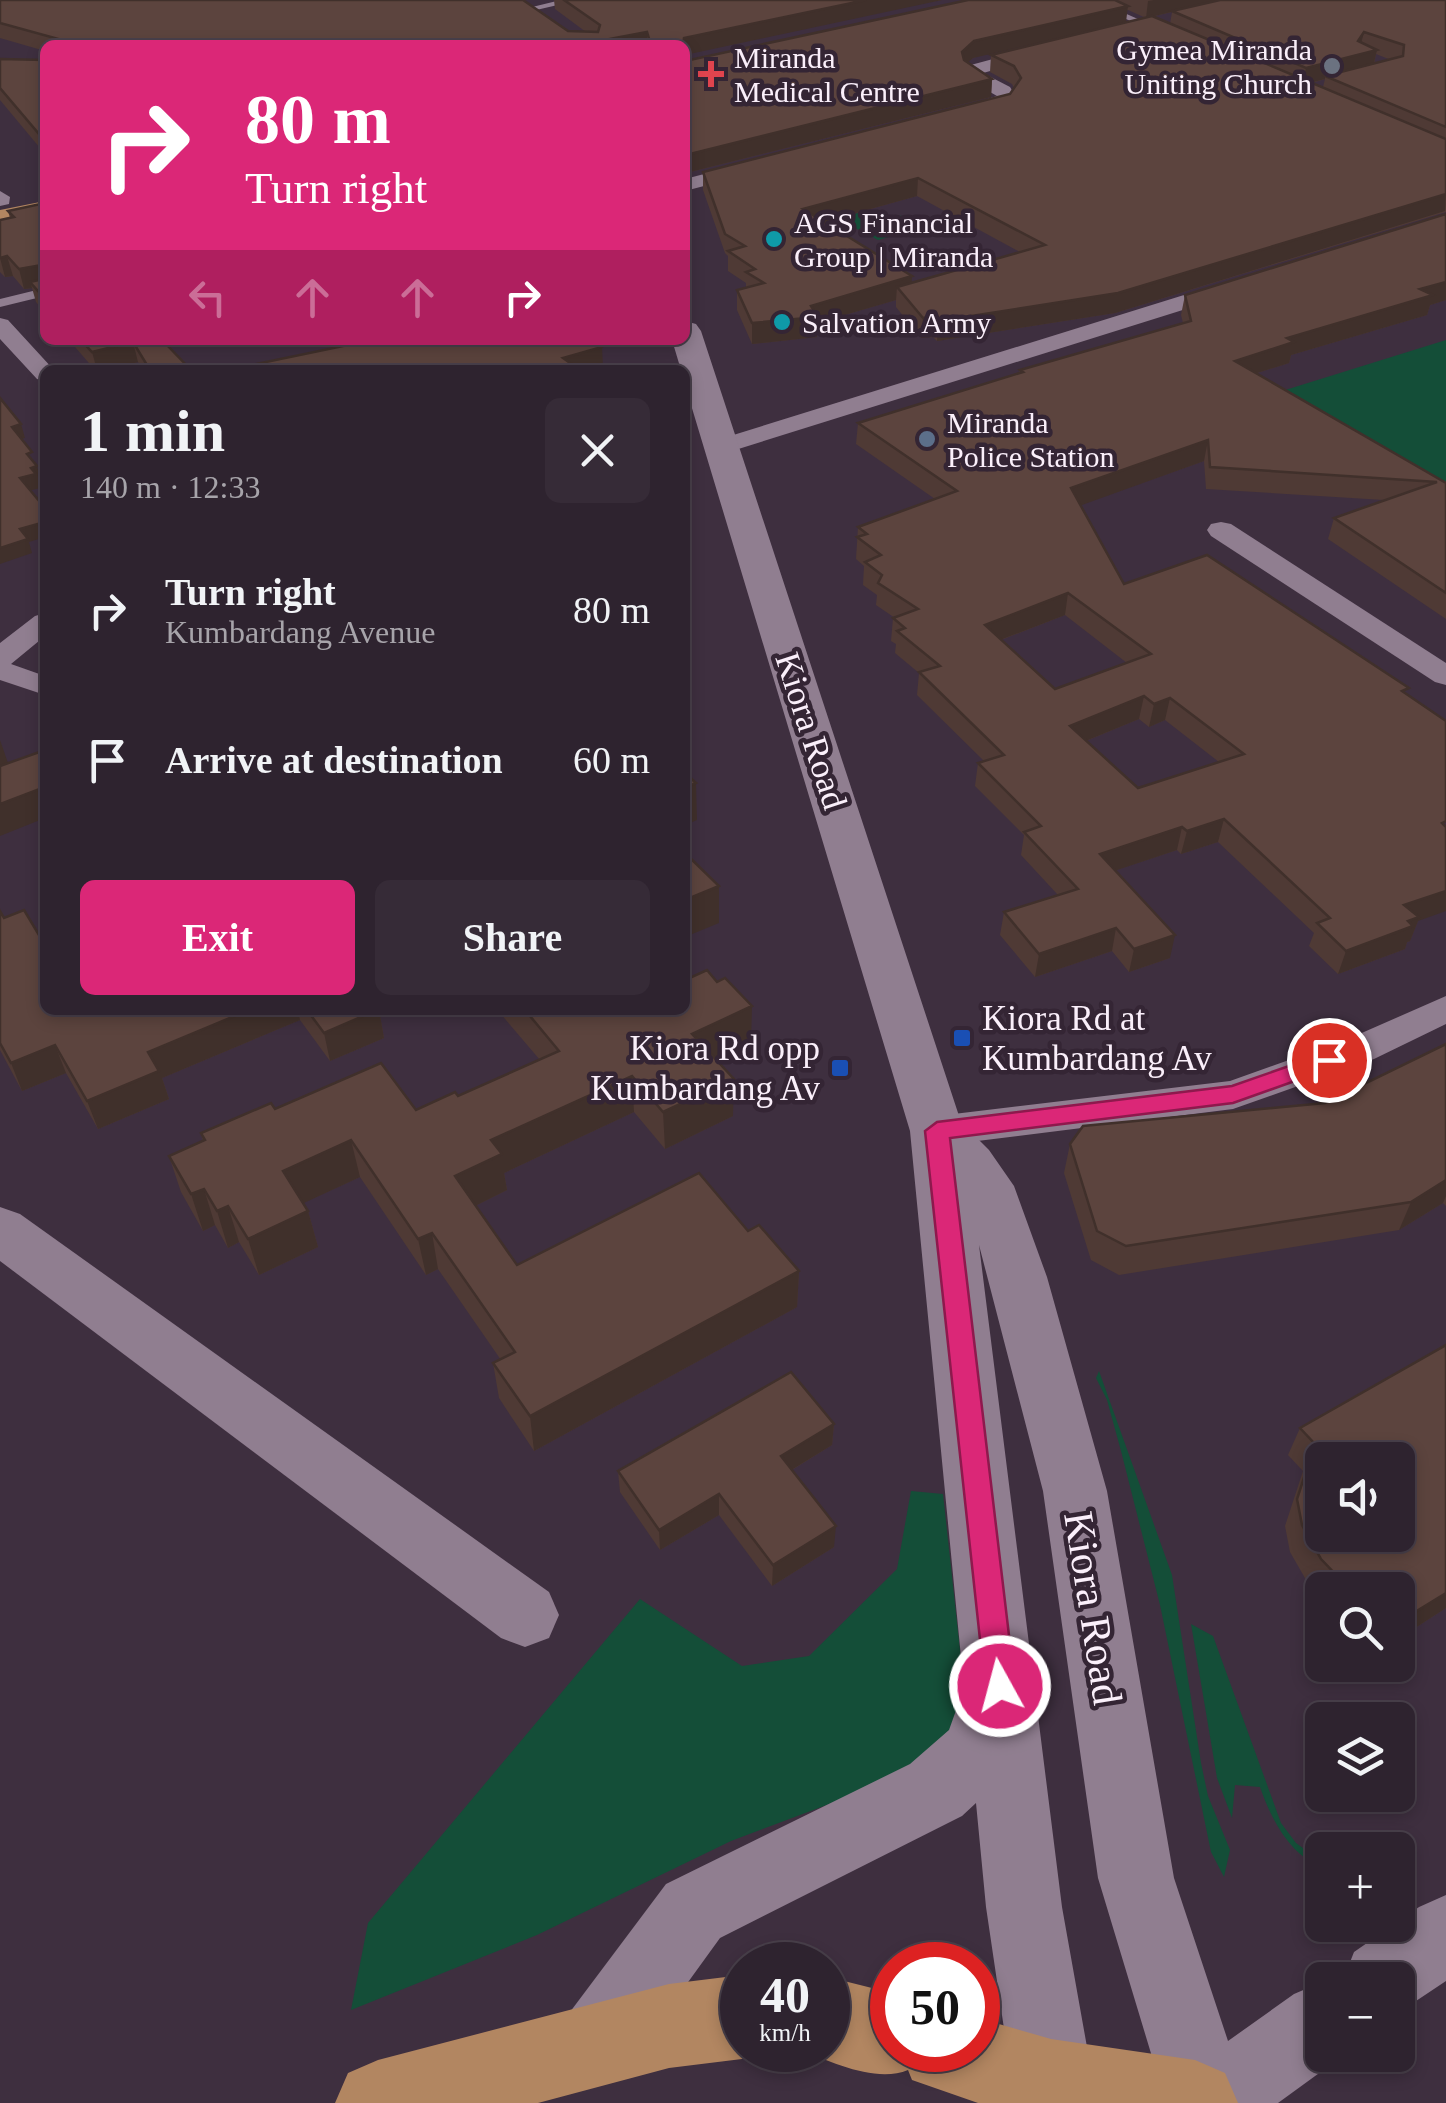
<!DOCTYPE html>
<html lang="en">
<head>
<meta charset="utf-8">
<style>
	:root { --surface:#2e232f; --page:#362b37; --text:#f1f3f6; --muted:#a7a4aa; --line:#49404b; --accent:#db2777 }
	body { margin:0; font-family:"Times New Roman",serif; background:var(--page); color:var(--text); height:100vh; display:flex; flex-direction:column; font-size:38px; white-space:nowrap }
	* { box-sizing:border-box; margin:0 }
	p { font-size:32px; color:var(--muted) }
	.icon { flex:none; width:55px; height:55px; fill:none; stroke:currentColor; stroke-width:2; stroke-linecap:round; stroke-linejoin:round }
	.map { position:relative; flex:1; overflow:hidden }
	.drawer { position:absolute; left:40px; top:365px; width:650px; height:650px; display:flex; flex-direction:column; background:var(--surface); border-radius:15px; box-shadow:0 5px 15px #0003,0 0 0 2px var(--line) }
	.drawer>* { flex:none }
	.banner { position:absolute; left:40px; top:40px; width:650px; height:305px; border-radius:15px; box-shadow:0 5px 15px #0003,0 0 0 2px var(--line); background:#db2777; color:#fff; overflow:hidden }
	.tools { position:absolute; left:1305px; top:1442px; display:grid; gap:20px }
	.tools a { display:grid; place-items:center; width:110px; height:110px; border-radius:15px; background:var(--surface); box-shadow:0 5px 15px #0003,0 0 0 2px var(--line); font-size:50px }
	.speed { position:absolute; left:720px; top:1942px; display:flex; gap:20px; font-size:50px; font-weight:700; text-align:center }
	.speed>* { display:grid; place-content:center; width:130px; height:130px; border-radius:50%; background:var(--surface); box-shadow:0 5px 15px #0003,0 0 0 2px var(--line); line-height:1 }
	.speed small { font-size:25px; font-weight:400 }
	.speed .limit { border:15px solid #d22; background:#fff; color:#111 }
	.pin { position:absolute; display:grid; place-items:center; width:85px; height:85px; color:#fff; margin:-42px; border:5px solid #fff; border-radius:50%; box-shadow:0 2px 10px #0007 }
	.me { position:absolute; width:110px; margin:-55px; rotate:353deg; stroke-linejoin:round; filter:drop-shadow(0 0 8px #0008) }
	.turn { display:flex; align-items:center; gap:35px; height:210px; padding:0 40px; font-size:45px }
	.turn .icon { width:130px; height:130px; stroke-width:2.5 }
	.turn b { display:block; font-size:70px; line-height:85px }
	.lanes { display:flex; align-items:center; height:95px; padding:0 40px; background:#0003; justify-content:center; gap:50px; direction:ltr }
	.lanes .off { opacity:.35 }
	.round { display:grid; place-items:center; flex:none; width:105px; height:105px; border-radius:15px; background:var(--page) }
	.headline { display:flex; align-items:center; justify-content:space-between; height:170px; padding:0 40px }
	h1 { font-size:60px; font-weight:700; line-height:75px }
	.primary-button { display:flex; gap:20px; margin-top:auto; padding:20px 40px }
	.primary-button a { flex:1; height:115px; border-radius:15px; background:var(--accent); color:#fff; font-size:40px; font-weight:700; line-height:115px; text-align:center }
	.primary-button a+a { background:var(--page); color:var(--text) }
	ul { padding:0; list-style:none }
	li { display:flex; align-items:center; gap:30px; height:150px; padding:0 40px }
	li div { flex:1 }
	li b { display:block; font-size:38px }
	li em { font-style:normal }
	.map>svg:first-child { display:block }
	.green { fill:#144e38 }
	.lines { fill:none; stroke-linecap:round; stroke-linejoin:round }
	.lane { fill:#907e90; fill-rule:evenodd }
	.street { fill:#907e90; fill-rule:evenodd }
	.secondary { fill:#907e90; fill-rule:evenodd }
	.primary { fill:#b28661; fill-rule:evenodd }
	.wall { fill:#4f3a35; fill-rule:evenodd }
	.shaded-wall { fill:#40302b }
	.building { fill:#5c443e; stroke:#40302b; stroke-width:2.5; fill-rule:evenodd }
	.route { fill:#db2777; stroke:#8e194d; stroke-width:2.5 }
	.worship-dot { fill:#6b7280; stroke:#342534; stroke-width:4 }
	.health-dot { fill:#e0444e; stroke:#342534; stroke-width:4 }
	.culture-dot { fill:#0f9aa8; stroke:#342534; stroke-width:4 }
	.service-dot { fill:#5c6f8a; stroke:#342534; stroke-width:4 }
	.transit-dot { fill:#1a4fb4; stroke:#342534; stroke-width:4 }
	.labels { text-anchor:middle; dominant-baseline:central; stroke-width:9; stroke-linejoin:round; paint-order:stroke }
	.far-poi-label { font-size:30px; fill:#faeffa; stroke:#342534; text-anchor:start }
	.street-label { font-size:35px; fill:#faeffa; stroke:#342534 }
	.poi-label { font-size:35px; fill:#faeffa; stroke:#342534; text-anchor:start }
	.near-street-label { font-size:42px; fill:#faeffa; stroke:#342534 }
</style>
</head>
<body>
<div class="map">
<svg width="1446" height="2103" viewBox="0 0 1446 2103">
	<rect width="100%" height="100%" fill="#3e2f3f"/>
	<g class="green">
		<polygon points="858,213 934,218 951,214 959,218 878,240 838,219"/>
		<polygon points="1446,340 1446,501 1269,395"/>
		<polygon points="1099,1371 1172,1575 1201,1763 1208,1796 1230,1850 1224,1877 1211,1852 1160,1605 1121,1451 1107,1400 1096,1378"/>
		<polygon points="911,1491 943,1494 966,1705 941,1756 872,1788 731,1841 537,1935 351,2010 368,1923 640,1599 742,1666 809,1656 897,1569"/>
		<path d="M1191,1624L1213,1636L1281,1823L1296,1843L1322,1862V1868C1289,1854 1271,1819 1260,1787L1235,1785L1232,1818L1217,1778Z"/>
	</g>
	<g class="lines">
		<g class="lane">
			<polygon points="561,0 579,0 532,11 528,8"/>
			<polygon points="1084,0 1095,0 1165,31 1157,33"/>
			<polygon points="45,288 45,296 0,307 0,299"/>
		</g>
		<g class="street">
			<polygon points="1041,46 1047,47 1047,55 983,73 1010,87 1016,97 1007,108 956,117 956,109 997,96 969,80 964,70 967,66"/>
			<polygon points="750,162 760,168 757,172 685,191 685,179"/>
			<polygon points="0,191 10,197 9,204 0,206"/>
			<polygon points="1229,281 1237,283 1240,288 1237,293 732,451 723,454 710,446 714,441"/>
			<polygon points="0,318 8,320 53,369 45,370 45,381 37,379 0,339"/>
			<polygon points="1221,522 1231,524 1446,663 1446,685 1435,682 1211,536 1207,530 1211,524"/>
			<polygon points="45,613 45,636 11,664 45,676 45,695 0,680 0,643 35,616"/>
			<polygon points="1446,996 1446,1024 1374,1059 1233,1109 937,1146 923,1141 917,1131 923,1121 937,1116 1230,1081 1348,1039"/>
		</g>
		<g class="secondary">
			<polygon points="685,321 696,324 701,331 961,1122 989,1150 1014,1186 1047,1277 1107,1491 1174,1878 1228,2041 1294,1994 1322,1982 1322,2055 1344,2055 1278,2103 1166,2103 1098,1878 1043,1491 979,1245 1062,1907 1097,2103 1015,2103 986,1907 976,1803 962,1816 720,1938 623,2072 595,2084 567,2072 555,2044 567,2016 666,1884 910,1764 949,1730 964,1688 910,1131 685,385 685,370 681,370 672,340 685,340"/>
			<polygon points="0,1207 20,1214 549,1592 559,1615 549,1638 525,1647 501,1638 0,1261"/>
			<polygon points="1446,1895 1446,1981 1398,2013 1398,1980 1343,1980 1354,1952 1419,1907"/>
		</g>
		<g class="primary">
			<polygon points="45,201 45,219 0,228 0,210"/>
			<polygon points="742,1975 742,2050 763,2050 742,2059 669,2068 538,2103 335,2103 348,2073 378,2060 669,1984"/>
			<path d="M828,1977L892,1993V2050H978V2018L1051,2039L1195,2060L1225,2073L1238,2103H978L912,2080L908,2070C877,2083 832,2063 802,2050H828Z"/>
		</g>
	</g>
	<g class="wall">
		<polygon points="0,0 586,32 555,9 554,0 942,0 685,45 45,45 45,51 0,38"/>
		<path d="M968,0H1446V212L1115,313L937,341L933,337L921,338L896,307V300L817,323V337L752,344L737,310V290L746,288V283L728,271V256L725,253L703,190V172L1010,94L1014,88L1012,84L990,72L991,55L1170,24L1172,12L1146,18L1128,10L973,58L968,62L992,79L991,97L686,173L685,169V61ZM1376,54L1391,60L1374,64ZM1325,79L1323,87L1312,83ZM917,196L1020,252L912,283L824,222Z"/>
		<polygon points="0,59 45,60 45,154 0,100"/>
		<polygon points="45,203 45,313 36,302 32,288 24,289 13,276 5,277 0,272 0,220 10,218 8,211"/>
		<path d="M1446,214V300L1430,305L1427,315L1291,355L1289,363L1257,373L1446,483V619L1328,539L1334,518L1384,500L1206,489L1204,461L1080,505L1124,584L1407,694L1418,921L1410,941L1407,942L1405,949L1338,974L1309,946L1314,933L1218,842L1181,854L1177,850L1116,870L1170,958L1129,972L1112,951L1035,977L1000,935L1004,912L1058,895L1021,855L1024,835L975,786L978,763L984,761L917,695L919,673L895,653L896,644L891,641L893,618H895L876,605L877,595L863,585L864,566L856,559L858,527L935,499L856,444L858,423L1019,373L1020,370L1183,323L1181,315L1185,295ZM1065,615L1127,663L1055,689L1001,640ZM1139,719L1149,727L1165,720L1219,762L1138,788L1086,741Z"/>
		<polygon points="69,340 162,340 191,370 143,370 138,362 108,370 95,370"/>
		<polygon points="0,911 45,1010 379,1010 384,1038 330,1061 300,1020 162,1078 169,1099 98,1129 66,1073 22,1091 0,1050"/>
		<polygon points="500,1010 685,1010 751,1043 716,1060 733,1116 665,1149 634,1112 504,1173 507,1190 475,1206 517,1265 748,1231 799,1271 797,1307 534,1451 499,1398 493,1363 501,1360 438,1269 426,1275 360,1177 303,1203 308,1211 318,1247 259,1275 239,1242 228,1248 215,1225 203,1231 181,1192 169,1156 203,1141 201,1133 275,1109 416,1110 458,1096 540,1060 500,1013"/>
		<polygon points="1446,1044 1446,1206 1443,1203 1399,1230 1119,1275 1091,1260 1064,1173 1070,1144 1325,1103"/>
		<polygon points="1446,1345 1446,1608 1401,1637 1398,1636 1398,1590 1322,1590 1322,1600 1309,1585 1290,1552 1285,1526 1303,1471 1288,1455 1300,1428"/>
		<polygon points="834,1424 832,1445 792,1470 834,1547 772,1586 719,1515 660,1550 620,1492 618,1471"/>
	</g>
	<g class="shaded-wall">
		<polygon points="866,0 942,0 685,55 685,45 683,45 684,38"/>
		<polygon points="1154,0 1222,0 1146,18 1148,1"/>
		<polygon points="1128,6 1126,22 973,58 960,69 962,52 974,41"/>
		<polygon points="647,32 647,45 578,45"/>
		<polygon points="1364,32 1360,48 1377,50 1373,67 1325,76 1325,79 1302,85 1306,68 1358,41"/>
		<polygon points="992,79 991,97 686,173 686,155"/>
		<polygon points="918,178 917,196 802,228 803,209"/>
		<polygon points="1446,194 1445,211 1115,313 937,341 939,321"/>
		<polygon points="7,256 13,276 5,277 0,258"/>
		<polygon points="42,265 45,285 30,282 32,288 24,289 19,269"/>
		<polygon points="912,276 911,295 897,287 896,300 817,323 817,337 752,344 752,323"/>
		<polygon points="1446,282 1446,300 1430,305 1427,315 1291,355 1289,363 1231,381 1235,361 1287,338 1420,289"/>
		<polygon points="935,316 933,337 921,338 923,318"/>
		<polygon points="133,342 138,362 108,370 97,370 92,352"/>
		<polygon points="602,347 603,368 595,370 564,370 563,358"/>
		<polygon points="21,424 25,438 16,440 12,427"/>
		<polygon points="1208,440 1204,461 1068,510 1071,488"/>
		<polygon points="37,466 41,480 38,481 40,488 24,492 20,478 31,468"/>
		<polygon points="45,522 45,537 29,542 32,553 0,564 0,548 20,529"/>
		<polygon points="1068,593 1065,615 982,647 985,625"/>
		<polygon points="1144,696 1139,719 1066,749 1070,726"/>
		<polygon points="1170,698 1165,720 1149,727 1154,704"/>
		<polygon points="0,740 8,763 0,794"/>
		<polygon points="696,783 697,820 685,825 685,788"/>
		<polygon points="45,787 45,818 0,836 0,804"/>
		<polygon points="1224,819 1218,842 1181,854 1187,831"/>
		<polygon points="1182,827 1177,850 1096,877 1100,854"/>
		<polygon points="719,886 719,923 685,937 685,900"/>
		<polygon points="1446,891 1446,911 1418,921 1410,941 1407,942 1405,949 1338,974 1346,951 1404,905"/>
		<polygon points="1116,928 1112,951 1035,977 1039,954"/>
		<polygon points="1175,935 1170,958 1129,972 1134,949"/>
		<polygon points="752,1006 751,1043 693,1071 692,1034"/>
		<polygon points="249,1010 298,1010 300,1020 162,1078 169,1099 98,1129 87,1101 148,1052"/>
		<polygon points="379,1010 384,1038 330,1061 324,1033"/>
		<polygon points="55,1045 66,1073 22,1091 11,1063"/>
		<polygon points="632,1076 634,1112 504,1173 507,1190 461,1213 455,1176 491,1140"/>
		<polygon points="734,1079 733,1116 665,1149 663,1112"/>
		<polygon points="351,1140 360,1177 293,1208 283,1171"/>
		<polygon points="1446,1180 1446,1196 1443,1203 1399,1230 1411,1202"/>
		<polygon points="204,1189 215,1225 203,1231 191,1194"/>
		<polygon points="228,1206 239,1242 228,1248 217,1211"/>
		<polygon points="308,1211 318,1247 259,1275 248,1239"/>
		<polygon points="432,1233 438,1269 426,1275 418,1239"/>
		<polygon points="799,1271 797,1307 534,1451 530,1416"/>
		<polygon points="834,1424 832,1445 780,1477 781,1456"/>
		<polygon points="719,1494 719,1515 660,1550 659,1530"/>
		<polygon points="836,1526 834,1547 772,1586 773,1565"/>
		<polygon points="1446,1593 1446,1608 1401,1637 1415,1612"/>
	</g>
	<g class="building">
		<polygon points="0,0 523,0 568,31 598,32 600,25 564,0 866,0 684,38 683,45 651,45 647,32 578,45 80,45 0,23"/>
		<polygon points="968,0 1115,0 1128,6 974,41 962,52 964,60 992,79 686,155 685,61"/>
		<polygon points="1220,0 1446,0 1446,127 1325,76 1403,56 1404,45 1364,32 1358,41 1377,50 1306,68 1172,11"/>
		<polygon points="1152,16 1446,139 1446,194 1118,293 939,321 935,316 923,318 897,287 1045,245 918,178 803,209 912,276 811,306 818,317 752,323 737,290 764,283 746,272 755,269 728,251 745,246 725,234 703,172 1010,94 1021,78 1014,66 991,55"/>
		<polygon points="0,59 45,60 45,141 0,88"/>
		<polygon points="45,203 45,299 30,282 43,279 42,265 19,269 7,256 0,258 0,220 14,217 8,211"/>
		<path d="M1446,214V282L1420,289L1433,295L1287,338L1294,342L1235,361L1446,483V593L1334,518L1437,482L1210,467L1208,440L1071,488L1124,584L1207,555L1409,688L1402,691L1446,721V821L1442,823L1446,827V891L1404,905L1419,917L1408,921L1413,926L1346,951L1317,923L1330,918L1224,819L1187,831L1182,827L1100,854L1175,935L1134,949L1116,928L1039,954L1004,912L1078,889L1024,832L1041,826L978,763L1004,755L919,672L940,666L897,631L905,628L893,618L918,609L878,583L882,575L865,562L881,555L857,537L867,534L858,527L957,491L858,423L1023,372L1020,370L1191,321L1185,295ZM1068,593L1151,654L1055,689L985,625ZM1144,696L1154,704L1170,698L1244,754L1138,788L1070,726Z"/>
		<polygon points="81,340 162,340 191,370 150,370 133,342 92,352"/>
		<polygon points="356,340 436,340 439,345 455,340 600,340 602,347 563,358 580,370 227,370 358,343"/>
		<polygon points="0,398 21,424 12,427 32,452 27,454 37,466 31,468 36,474 20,478 45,508 45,522 20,529 28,539 0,548"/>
		<polygon points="45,750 45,787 0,804 0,766"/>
		<polygon points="685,773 696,783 685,788"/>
		<polygon points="685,853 719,886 685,900"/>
		<polygon points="24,910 45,945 45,1010 249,1010 148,1052 159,1071 87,1101 55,1045 11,1063 0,1043 0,911 4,918"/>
		<polygon points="707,970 717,982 725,978 752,1006 692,1034 734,1079 663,1112 632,1076 491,1140 502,1154 455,1176 517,1265 699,1173 748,1231 759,1225 799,1271 530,1416 493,1363 515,1352 432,1233 418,1239 351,1140 283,1171 308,1211 248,1239 228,1206 217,1211 204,1189 191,1194 169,1156 205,1140 201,1133 271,1103 275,1109 381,1063 416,1110 455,1092 458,1096 559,1051 525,1010 685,1010 685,980"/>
		<polygon points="307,1010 377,1010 324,1033"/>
		<polygon points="1446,1044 1446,1180 1411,1202 1126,1246 1097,1231 1070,1144 1083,1126 1325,1103"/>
		<path d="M1446,1345V1593L1415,1612L1398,1608V1590H1353L1345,1584L1321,1559L1302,1525L1297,1499L1315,1444L1300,1428ZM1322,1460H1398V1535H1322Z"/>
		<polygon points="791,1372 834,1424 781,1456 836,1526 773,1565 719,1494 659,1530 618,1471"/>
	</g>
	<polygon class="route" points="1329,1052 1337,1055 1341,1060 1337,1066 1233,1103 950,1138 1015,1686 1011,1696 1000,1701 989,1696 985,1686 925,1131 937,1122 1232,1086"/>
	<circle class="worship-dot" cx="1332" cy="66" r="10"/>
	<path class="health-dot" d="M706 59h10v10h10v10h-10v10h-10v-10h-10v-10h10z"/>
	<g class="culture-dot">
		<circle cx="774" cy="239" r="10"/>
		<circle cx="782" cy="322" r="10"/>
	</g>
	<circle class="service-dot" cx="927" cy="439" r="10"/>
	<g class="transit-dot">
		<rect x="952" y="1028" width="20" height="20" rx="5"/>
		<rect x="830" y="1058" width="20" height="20" rx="5"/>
	</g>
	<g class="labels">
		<g class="far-poi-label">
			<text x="1312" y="49" text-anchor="end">Gymea Miranda<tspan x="1312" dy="34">Uniting Church</tspan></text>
			<text x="734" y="57">Miranda<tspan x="734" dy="34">Medical Centre</tspan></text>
			<text x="794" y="222">AGS Financial<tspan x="794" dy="34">Group | Miranda</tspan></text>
			<text x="802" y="322">Salvation Army</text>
			<text x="947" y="422">Miranda<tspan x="947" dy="34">Police Station</tspan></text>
		</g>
		<g class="street-label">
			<text transform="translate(811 731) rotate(72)">Kiora Road</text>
		</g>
		<g class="poi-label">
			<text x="982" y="1018">Kiora Rd at<tspan x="982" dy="40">Kumbardang Av</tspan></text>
			<text x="820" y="1048" text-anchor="end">Kiora Rd opp<tspan x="820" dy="40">Kumbardang Av</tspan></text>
		</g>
		<g class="near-street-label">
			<text transform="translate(1093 1608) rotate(81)">Kiora Road</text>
		</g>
	</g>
</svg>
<div class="tools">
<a><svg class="icon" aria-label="sound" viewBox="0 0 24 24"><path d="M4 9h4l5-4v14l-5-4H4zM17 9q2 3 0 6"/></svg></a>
<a><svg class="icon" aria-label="search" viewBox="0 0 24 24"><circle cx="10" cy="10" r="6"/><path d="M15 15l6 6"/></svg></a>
<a><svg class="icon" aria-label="layers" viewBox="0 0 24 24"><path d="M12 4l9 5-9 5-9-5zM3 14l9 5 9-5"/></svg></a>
<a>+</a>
<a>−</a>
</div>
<div class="speed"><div>40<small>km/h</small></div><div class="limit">50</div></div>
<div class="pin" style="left:1329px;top:1060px;background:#d93025"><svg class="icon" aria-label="arrive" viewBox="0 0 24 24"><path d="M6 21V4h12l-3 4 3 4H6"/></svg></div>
<svg class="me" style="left:1000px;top:1686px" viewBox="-20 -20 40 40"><circle r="17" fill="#db2777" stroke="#fff" stroke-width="3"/><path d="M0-11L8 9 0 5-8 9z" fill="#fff"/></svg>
<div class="banner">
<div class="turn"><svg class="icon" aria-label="right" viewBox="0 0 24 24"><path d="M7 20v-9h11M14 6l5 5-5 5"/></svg><div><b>80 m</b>Turn right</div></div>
<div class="lanes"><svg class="icon off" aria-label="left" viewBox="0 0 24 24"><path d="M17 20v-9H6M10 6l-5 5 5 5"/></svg><svg class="icon off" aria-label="ahead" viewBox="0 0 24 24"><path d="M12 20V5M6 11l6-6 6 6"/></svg><svg class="icon off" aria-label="ahead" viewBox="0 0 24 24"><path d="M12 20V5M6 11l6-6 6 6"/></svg><svg class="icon" aria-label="right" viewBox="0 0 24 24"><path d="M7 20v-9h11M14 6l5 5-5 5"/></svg></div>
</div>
<section class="drawer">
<div class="headline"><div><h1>1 min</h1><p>140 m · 12:33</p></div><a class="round"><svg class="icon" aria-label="close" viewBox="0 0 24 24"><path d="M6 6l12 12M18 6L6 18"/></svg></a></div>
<ul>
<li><svg class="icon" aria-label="right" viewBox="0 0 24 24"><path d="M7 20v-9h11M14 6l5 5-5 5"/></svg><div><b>Turn right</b><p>Kumbardang Avenue</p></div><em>80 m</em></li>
<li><svg class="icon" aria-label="arrive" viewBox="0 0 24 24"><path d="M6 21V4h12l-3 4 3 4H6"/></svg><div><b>Arrive at destination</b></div><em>60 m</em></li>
</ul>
<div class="primary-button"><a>Exit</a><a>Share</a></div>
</section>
</div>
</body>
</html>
